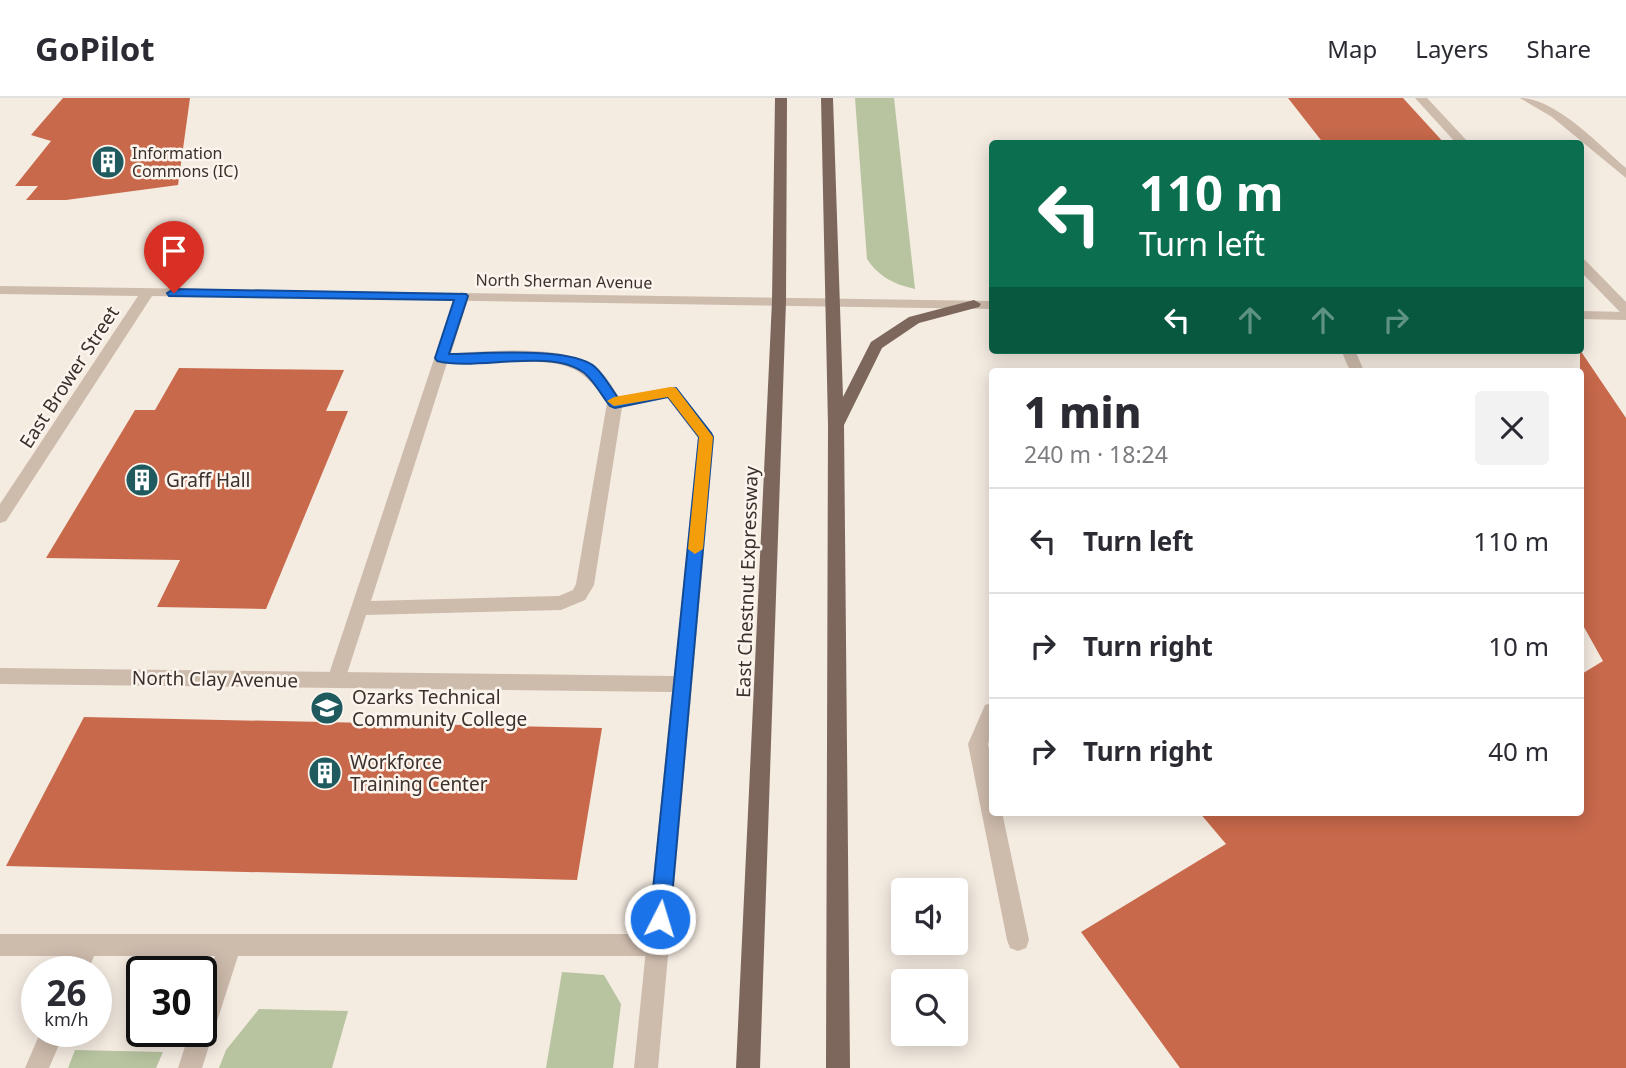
<!DOCTYPE html>
<html lang="en">
<head>
<meta charset="utf-8">
<style>
	:root { --surface:#fff; --page:#f2f2f3; --text:#2b2b33; --muted:#7c7c81; --line:#e1e1e2 }
	body { margin:0; font-family:"Noto Sans",sans-serif; background:var(--page); color:var(--text); height:100vh; display:flex; flex-direction:column; font-size:26px; white-space:nowrap }
	* { box-sizing:border-box; margin:0 }
	p { font-size:23px; color:var(--muted) }
	.icon { flex:none; width:38px; height:38px; fill:none; stroke:currentColor; stroke-width:2; stroke-linecap:round; stroke-linejoin:round }
	.map { position:relative; flex:1; overflow:hidden }
	.panel { position:absolute; left:989px; top:270px; width:595px; height:448px; display:flex; flex-direction:column; background:var(--surface); border-radius:7px; box-shadow:0 4px 18px #0003 }
	.panel>* { flex:none }
	.hud { position:absolute; left:989px; top:42px; width:595px; height:214px; border-radius:7px; box-shadow:0 4px 18px #0003; background:#0b6e4f; color:#fff; overflow:hidden }
	.buttons { position:absolute; left:891px; top:780px; display:grid; gap:14px }
	.buttons a { display:grid; place-items:center; width:77px; height:77px; border-radius:7px; background:var(--surface); box-shadow:0 4px 18px #0003; font-size:35px }
	.speed { position:absolute; left:21px; top:858px; display:flex; gap:14px; font-size:35px; font-weight:700; text-align:center }
	.speed>* { display:grid; place-content:center; width:91px; height:91px; border-radius:50%; background:var(--surface); box-shadow:0 4px 18px #0003; line-height:1 }
	.speed small { font-size:18px; font-weight:400 }
	.speed .limit { border:4px solid #111; border-radius:10px; background:#fff; color:#111 }
	.pin { position:absolute; display:grid; place-items:center; width:60px; height:60px; color:#fff; margin:-72px -30px; border-radius:50% 50% 50% 0; rotate:-45deg; box-shadow:0 0 7px #0007 }
	.pin .icon { rotate:45deg }
	.me { position:absolute; width:77px; margin:-38px; rotate:5deg; stroke-linejoin:round; filter:drop-shadow(0 0 5px #0008) }
	.turn { display:flex; align-items:center; gap:24px; height:147px; padding:0 35px; font-size:32px }
	.turn .icon { width:91px; height:91px; stroke-width:2.5 }
	.turn b { display:block; font-size:49px; line-height:60px }
	.lanes { display:flex; align-items:center; height:66px; padding:0 35px; background:#0003; justify-content:center; gap:35px; direction:ltr }
	.lanes .off { opacity:.35 }
	.round { display:grid; place-items:center; flex:none; width:74px; height:74px; border-radius:7px; background:var(--page) }
	.headline { display:flex; align-items:center; justify-content:space-between; height:119px; padding:0 35px }
	h1 { font-size:42px; font-weight:800; line-height:52px }
	ul { padding:0; list-style:none }
	li { display:flex; align-items:center; gap:21px; height:105px; padding:0 35px; border-top:2px solid var(--line) }
	li div { flex:1 }
	li b { display:block; font-size:26px }
	li em { font-style:normal }
	header { display:flex; align-items:center; gap:42px; box-sizing:border-box; height:98px; padding:0 35px; background:var(--surface); border-bottom:2px solid var(--line) }
	header strong { font-size:33px }
	nav { display:flex; gap:38px; margin-inline-start:auto; font-size:24px }
	.map>svg:first-child { display:block }
	.green { fill:#b8c4a0 }
	.building { fill:#c8694b }
	.lines { fill:none; stroke-linecap:round; stroke-linejoin:round }
	.lane { fill:#cdbbac; fill-rule:evenodd }
	.street { fill:#cdbbac; fill-rule:evenodd }
	.primary { fill:#7d675c; fill-rule:evenodd }
	.route { fill:#1a73e8; stroke:#114b97; stroke-width:2 }
	.slow { fill:#f59e0b }
	.labels { text-anchor:middle; dominant-baseline:central; stroke-width:5; stroke-linejoin:round; paint-order:stroke }
	.far-poi-label { font-size:16px; fill:#3b302b; stroke:#fbf5ee; text-anchor:start }
	.far-street-label { font-size:16px; fill:#3b302b; stroke:#fbf5ee }
	.street-label { font-size:19px; fill:#3b302b; stroke:#fbf5ee }
	.poi-label { font-size:19px; fill:#3b302b; stroke:#fbf5ee; text-anchor:start }
</style>
</head>
<body>
<header>
<strong>GoPilot</strong>
<nav><a>Map</a><a>Layers</a><a>Share</a></nav>
</header>
<div class="map">
<svg width="1626" height="970" viewBox="0 0 1626 970">
	<rect width="100%" height="100%" fill="#f4ebe1"/>
	<g class="green">
		<path d="M855,0H894L915,191C894,186 880,180 867,161Z"/>
		<polygon points="562,874 604,877 621,906 613,970 546,970"/>
		<polygon points="259,911 348,913 332,970 219,970 226,952"/>
		<polygon points="75,952 163,954 156,970 68,970"/>
	</g>
	<g class="building">
		<polygon points="63,0 190,0 178,87 66,102 26,102 38,88 15,88 51,43 31,37"/>
		<polygon points="1288,0 1403,0 1445,46 1324,46"/>
		<polygon points="1580,252 1626,320 1626,970 1180,970 1081,834 1226,746 1199,714 1580,714 1580,577 1603,563 1580,522"/>
		<polygon points="179,270 344,272 326,313 348,313 266,511 157,509 180,462 46,460 135,312 155,312"/>
		<polygon points="84,619 602,630 577,782 6,768"/>
	</g>
	<g class="lines">
		<g class="lane">
			<polygon points="1415,0 1427,0 1470,46 1457,46"/>
			<path d="M1520,0C1556,0 1599,47 1626,70V80L1552,19Z"/>
			<polygon points="1580,161 1585,162 1626,204 1626,216 1621,215 1580,173"/>
			<path d="M462,194L469,198L451,255C490,254 562,245 595,269C606,277 612,289 619,299L671,289L679,294L671,299L622,309L594,487L585,502L561,512L366,517L345,582L343,588L336,590L329,588L327,582L455,198ZM517,263C564,265 580,264 607,305L576,486L573,492L559,498L371,503L447,265Z"/>
			<polygon points="1341,252 1355,252 1364,273 1350,273"/>
			<polygon points="992,605 992,635 988,646 992,667 992,714 1002,714 1029,842 1026,850 1018,853 1010,850 1007,842 968,646 985,607"/>
			<polygon points="0,836 658,836 666,839 669,847 666,855 658,858 238,858 202,970 178,970 190,933 201,933 201,900 215,858 94,858 88,873 66,873 72,858 0,858"/>
			<polygon points="41,933 65,933 49,970 25,970"/>
		</g>
		<g class="street">
			<polygon points="0,188 992,203 992,211 152,198 6,423 0,425 0,406 138,198 0,196"/>
			<polygon points="1580,213 1626,214 1626,222 1580,221"/>
			<polygon points="671,289 676,290 714,339 658,970 634,970 672,594 0,586 0,570 674,578 698,340 663,294"/>
		</g>
		<g class="primary">
			<polygon points="775,0 787,0 786,203 760,970 736,970 772,203"/>
			<polygon points="821,0 833,0 843,299 871,244 909,219 974,202 981,206 979,209 919,225 882,250 844,327 850,970 826,970 828,327"/>
		</g>
	</g>
	<path class="route" d="M174,191L466,196L468,198L449,256C482,256 571,248 595,269C604,277 611,290 618,300L676,290L711,335L713,339L670,821L667,827L660,830L653,827L650,821L699,339L668,299L615,310L610,308C602,298 593,281 583,274C550,250 476,273 437,263L435,260L454,202L169,198L167,195Z"/>
	<polygon class="slow" points="671,289 676,290 713,339 703,451 695,456 688,451 699,339 668,299 614,308 607,303 614,299"/>
	<defs>
		<symbol id="building-disc" viewBox="-11 -11 22 22"><circle r="9.5" fill="#1f5a5e" stroke="#fbf5ee"/><path d="M-4-6H4V6H1V3H-1V6H-4ZM-2.5-4.3h1.7v1.8h-1.7ZM.8-4.3h1.7v1.8H.8ZM-2.5-1h1.7V.8h-1.7ZM.8-1h1.7V.8H.8Z" fill="#fff"/></symbol>
		<symbol id="university-disc" viewBox="-11 -11 22 22"><circle r="9.5" fill="#1f5a5e" stroke="#fbf5ee"/><path d="M0-5L7-2L0 1L-7-2ZM-4 1L0 2.5L4 1V4Q0 6-4 4Z" fill="#fff"/></symbol>
	</defs>
	<g fill-rule="evenodd">
		<use href="#building-disc" x="89" y="45" width="38" height="38"/>
		<use href="#building-disc" x="123" y="363" width="38" height="38"/>
		<use href="#university-disc" x="308" y="591" width="38" height="38"/>
		<use href="#building-disc" x="306" y="656" width="38" height="38"/>
	</g>
	<g class="labels">
		<g class="far-poi-label">
			<text x="132" y="55">Information<tspan x="132" dy="18">Commons (IC)</tspan></text>
		</g>
		<g class="far-street-label">
			<text transform="translate(564 183) rotate(1)">North Sherman Avenue</text>
		</g>
		<g class="street-label">
			<text transform="translate(69 279) rotate(-57)">East Brower Street</text>
			<text transform="translate(747 484) rotate(-88)">East Chestnut Expressway</text>
			<text transform="translate(215 581) rotate(1)">North Clay Avenue</text>
		</g>
		<g class="poi-label">
			<text x="166" y="382">Graff Hall</text>
			<text x="352" y="599">Ozarks Technical<tspan x="352" dy="22">Community College</tspan></text>
			<text x="350" y="664">Workforce<tspan x="350" dy="22">Training Center</tspan></text>
		</g>
	</g>
</svg>
<div class="buttons">
<a><svg class="icon" aria-label="sound" viewBox="0 0 24 24"><path d="M4 9h4l5-4v14l-5-4H4zM17 9q2 3 0 6"/></svg></a>
<a><svg class="icon" aria-label="search" viewBox="0 0 24 24"><circle cx="10" cy="10" r="6"/><path d="M15 15l6 6"/></svg></a>
</div>
<div class="speed"><div>26<small>km/h</small></div><div class="limit">30</div></div>
<div class="pin" style="left:174px;top:195px;background:#d93025"><svg class="icon" aria-label="arrive" viewBox="0 0 24 24"><path d="M6 21V4h12l-3 4 3 4H6"/></svg></div>
<svg class="me" style="left:660px;top:821px" viewBox="-20 -20 40 40"><circle r="17" fill="#1a73e8" stroke="#fff" stroke-width="3"/><path d="M0-11L8 9 0 5-8 9z" fill="#fff"/></svg>
<div class="hud">
<div class="turn"><svg class="icon" aria-label="left" viewBox="0 0 24 24"><path d="M17 20v-9H6M10 6l-5 5 5 5"/></svg><div><b>110 m</b>Turn left</div></div>
<div class="lanes"><svg class="icon" aria-label="left" viewBox="0 0 24 24"><path d="M17 20v-9H6M10 6l-5 5 5 5"/></svg><svg class="icon off" aria-label="ahead" viewBox="0 0 24 24"><path d="M12 20V5M6 11l6-6 6 6"/></svg><svg class="icon off" aria-label="ahead" viewBox="0 0 24 24"><path d="M12 20V5M6 11l6-6 6 6"/></svg><svg class="icon off" aria-label="right" viewBox="0 0 24 24"><path d="M7 20v-9h11M14 6l5 5-5 5"/></svg></div>
</div>
<section class="panel">
<div class="headline"><div><h1>1 min</h1><p>240 m · 18:24</p></div><a class="round"><svg class="icon" aria-label="close" viewBox="0 0 24 24"><path d="M6 6l12 12M18 6L6 18"/></svg></a></div>
<ul>
<li><svg class="icon" aria-label="left" viewBox="0 0 24 24"><path d="M17 20v-9H6M10 6l-5 5 5 5"/></svg><div><b>Turn left</b></div><em>110 m</em></li>
<li><svg class="icon" aria-label="right" viewBox="0 0 24 24"><path d="M7 20v-9h11M14 6l5 5-5 5"/></svg><div><b>Turn right</b></div><em>10 m</em></li>
<li><svg class="icon" aria-label="right" viewBox="0 0 24 24"><path d="M7 20v-9h11M14 6l5 5-5 5"/></svg><div><b>Turn right</b></div><em>40 m</em></li>
</ul>
</section>
</div>
</body>
</html>
